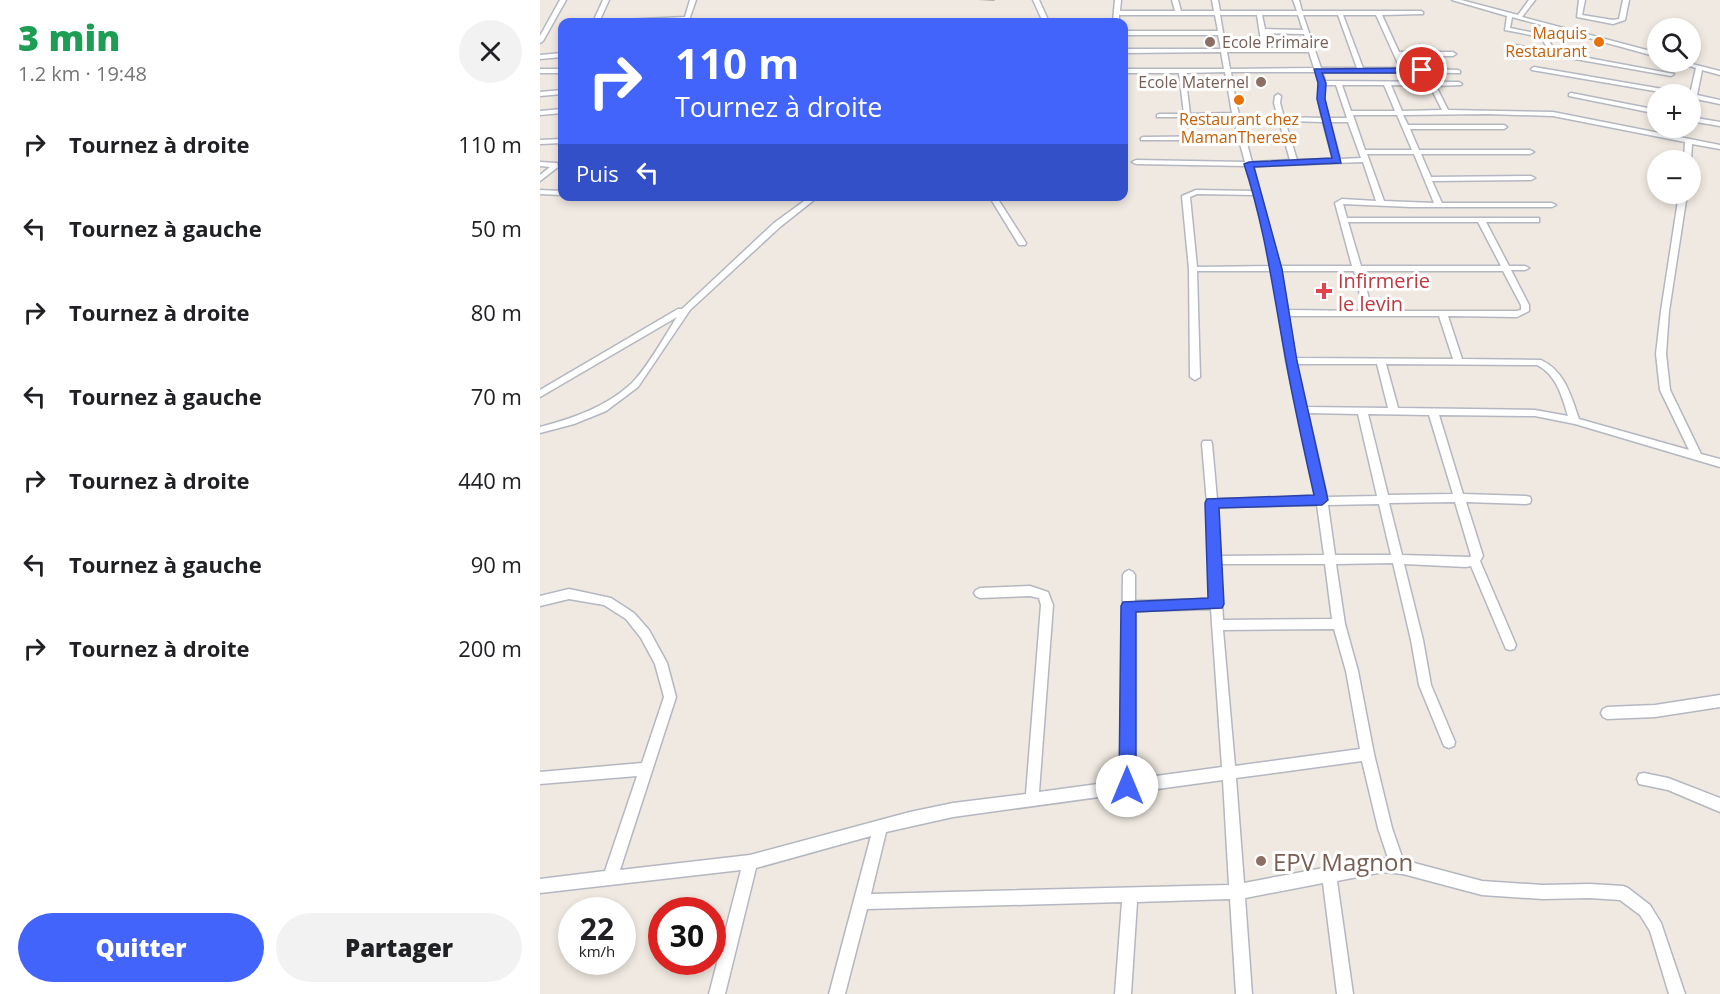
<!DOCTYPE html>
<html lang="fr">
<head>
<meta charset="utf-8">
<style>
	:root { --surface:#fff; --page:#f2f2f2; --text:#202124; --muted:#757577; --accent:#4264fb }
	body { margin:0; font-family:"Open Sans",sans-serif; background:var(--page); color:var(--text); height:100vh; display:flex; flex-direction:column; font-size:22px; white-space:nowrap }
	* { box-sizing:border-box; margin:0 }
	p { font-size:20px; color:var(--muted) }
	.icon { flex:none; width:33px; height:33px; fill:none; stroke:currentColor; stroke-width:2; stroke-linecap:round; stroke-linejoin:round }
	.map { position:relative; flex:1; overflow:hidden }
	.panel { display:flex; flex-direction:column; background:var(--surface); width:540px }
	.panel>* { flex:none }
	.banner { position:absolute; left:18px; top:18px; width:570px; height:183px; border-radius:12px; box-shadow:0 3px 9px #0003; background:#4264fb; color:#fff; overflow:hidden }
	.fabs { position:absolute; left:1107px; top:18px; display:grid; gap:12px }
	.fabs a { display:grid; place-items:center; width:54px; height:54px; border-radius:50%; background:var(--surface); box-shadow:0 3px 9px #0003; font-size:30px }
	.speed { position:absolute; left:18px; top:897px; display:flex; gap:12px; font-size:30px; font-weight:700; text-align:center }
	.speed>* { display:grid; place-content:center; width:78px; height:78px; border-radius:50%; background:var(--surface); box-shadow:0 3px 9px #0003; line-height:1 }
	.speed small { font-size:15px; font-weight:400 }
	.speed .limit { border:9px solid #d22; background:#fff; color:#111 }
	.pin { position:absolute; display:grid; place-items:center; width:51px; height:51px; color:#fff; margin:-26px; border:3px solid #fff; border-radius:50%; box-shadow:0 2px 6px #0007 }
	.me { position:absolute; width:66px; margin:-33px; rotate:0deg; stroke-linejoin:round; filter:drop-shadow(0 0 4px #0008) }
	.turn { display:flex; align-items:center; gap:21px; height:126px; padding:0 18px; font-size:27px }
	.turn .icon { width:78px; height:78px; stroke-width:2.5 }
	.turn b { display:block; font-size:42px; line-height:51px }
	.then { display:flex; align-items:center; height:57px; padding:0 18px; background:#0003; gap:12px; font-size:22px }
	.round { display:grid; place-items:center; flex:none; width:63px; height:63px; border-radius:32px; background:var(--page) }
	.head { display:flex; align-items:center; justify-content:space-between; height:102px; padding:0 18px }
	h1 { font-size:36px; font-weight:800; line-height:45px; color:#1e9e55 }
	.button { display:flex; gap:12px; margin-top:auto; padding:12px 18px }
	.button a { flex:1; height:69px; border-radius:36px; background:var(--accent); color:#fff; font-size:24px; font-weight:800; line-height:69px; text-align:center }
	.button a+a { background:var(--page); color:var(--text) }
	ul { padding:0; list-style:none }
	li { display:flex; align-items:center; gap:18px; height:84px; padding:0 18px }
	li div { flex:1 }
	li b { display:block; font-size:22px }
	li em { font-style:normal }
	main { display:flex; flex:1; min-height:0 }
	.map>svg:first-child { display:block }
	.lines { fill:none; stroke-linecap:round; stroke-linejoin:round }
	.street-casing { stroke:#b4b7c1; stroke-width:3 }
	.street { fill:#fff; fill-rule:evenodd }
	.wall { fill:#afaba4 }
	.route { fill:#4264fb; stroke:#2b41a3; stroke-width:1.5 }
	.education-dot { fill:#8d6e63; stroke:#fff; stroke-width:2 }
	.food-dot { fill:#e8710a; stroke:#fff; stroke-width:2 }
	.health-dot { fill:#e0444e; stroke:#fff; stroke-width:2 }
	.labels { text-anchor:middle; dominant-baseline:central; stroke-width:6; stroke-linejoin:round; paint-order:stroke }
	.far-food-label { font-size:16px; fill:#c56008; stroke:#fff; text-anchor:end }
	.far-education-label { font-size:16px; fill:#785e54; stroke:#fff; text-anchor:start }
	.health-label { font-size:20px; fill:#be3a42; stroke:#fff; text-anchor:start }
	.near-education-label { font-size:24px; fill:#785e54; stroke:#fff; text-anchor:start }
</style>
</head>
<body>
<main>
<section class="panel">
<div class="head"><div><h1>3 min</h1><p>1.2 km · 19:48</p></div><a class="round"><svg class="icon" aria-label="close" viewBox="0 0 24 24"><path d="M6 6l12 12M18 6L6 18"/></svg></a></div>
<ul>
<li><svg class="icon" aria-label="right" viewBox="0 0 24 24"><path d="M7 20v-9h11M14 6l5 5-5 5"/></svg><div><b>Tournez à droite</b></div><em>110 m</em></li>
<li><svg class="icon" aria-label="left" viewBox="0 0 24 24"><path d="M17 20v-9H6M10 6l-5 5 5 5"/></svg><div><b>Tournez à gauche</b></div><em>50 m</em></li>
<li><svg class="icon" aria-label="right" viewBox="0 0 24 24"><path d="M7 20v-9h11M14 6l5 5-5 5"/></svg><div><b>Tournez à droite</b></div><em>80 m</em></li>
<li><svg class="icon" aria-label="left" viewBox="0 0 24 24"><path d="M17 20v-9H6M10 6l-5 5 5 5"/></svg><div><b>Tournez à gauche</b></div><em>70 m</em></li>
<li><svg class="icon" aria-label="right" viewBox="0 0 24 24"><path d="M7 20v-9h11M14 6l5 5-5 5"/></svg><div><b>Tournez à droite</b></div><em>440 m</em></li>
<li><svg class="icon" aria-label="left" viewBox="0 0 24 24"><path d="M17 20v-9H6M10 6l-5 5 5 5"/></svg><div><b>Tournez à gauche</b></div><em>90 m</em></li>
<li><svg class="icon" aria-label="right" viewBox="0 0 24 24"><path d="M7 20v-9h11M14 6l5 5-5 5"/></svg><div><b>Tournez à droite</b></div><em>200 m</em></li>
</ul>
<div class="button"><a>Quitter</a><a>Partager</a></div>
</section>
<div class="map">
<svg width="1180" height="994" viewBox="0 0 1180 994">
	<rect width="100%" height="100%" fill="#efe9e1"/>
	<g class="lines">
		<defs>
			<g id="street">
				<polygon points="20,0 26,0 3,41 0,43 0,36"/>
				<polygon points="63,0 69,0 59,22 53,22"/>
				<polygon points="150,0 156,0 149,20 80,22 83,20 145,17"/>
				<polygon points="493,0 499,0 509,22 503,22"/>
				<path d="M575,0H581L580,11H635L632,0H638L641,11H674L672,0H678L680,11H757L753,0H759L762,11H881L883,12V14L842,15L859,52H913L916,54L913,56H861L866,68L918,70L920,71V73L782,72L785,81L919,82L922,84L921,85L896,86L908,110L1013,112L1180,145V149L1152,144L1151,160H1144L1145,142L1013,116L947,114L863,115L868,125H964L967,127L964,129H870L879,150H990L994,152L990,154H881L891,177L991,176L995,178L991,180L892,181L902,203H1012L1016,205L1012,207H871L803,204L807,218H999V222H946L969,266H985L989,268L985,270H971L989,305V311L977,317L908,316L922,359L1001,360C1025,371 1031,396 1039,419L1149,450L1120,390L1116,354L1121,311L1139,194H1147L1129,311L1126,354L1130,390L1161,454L1180,459V467L1035,424L995,416L899,415L923,494L986,496L990,497L991,500L990,503L986,504L926,502L943,556L940,561L976,645L974,649L970,650L966,649L931,566L926,567L864,564L883,640L891,685L915,742L914,746L909,748L904,746L879,685L871,640L853,563L796,564L805,624L818,671L834,754L852,828L863,860L942,881L1003,885L1050,884L1083,886L1088,888L1110,905L1121,923L1145,994H1129L1110,931L1100,915L1080,900L1050,898L1003,899L942,895L863,874L843,872L797,881L813,994H797L783,883L705,898L712,994H696L690,899L597,902L591,994H575L582,902L327,909L305,994H289L331,836L216,868L185,994H169L201,870L0,893V879L65,871L97,776L0,784V772L102,763L124,697L115,664L101,638L86,619L64,605L29,599L0,606V596L29,589L71,598L94,613L109,630L127,663L136,697L80,870L210,855L370,812L413,803L486,794L501,605L499,598L490,596L440,598L436,596L434,593L436,590L440,588L490,586L508,592L513,605L499,792L580,781L583,575L585,572L589,570L593,572L595,575V601L670,599L667,503L662,444L663,441H671L672,444L677,499L776,497L746,361L733,271H657L660,377L655,380L650,377L649,269L642,196L656,190L713,191L706,166L596,164L592,162L596,160L705,162L699,140H601V138L603,137L698,136L693,117H617V115L619,114H644L639,73H584V69H684L681,52L584,53V49H681L678,35H584V31H678L675,15H579V22H573ZM680,15H717L722,48L686,49ZM722,15H758L763,30L725,29ZM763,15H798L817,68H781ZM803,15H836L860,68H823ZM725,33L764,34L768,48H728ZM687,52H769L774,68L690,69ZM685,72L692,113L650,114L645,73ZM691,72H776L779,83L778,99L782,118L744,117L740,103L741,96L738,94L735,96L734,103L750,160L712,162L696,103ZM785,85H796L807,118H789L784,99ZM802,85H844L855,111H811ZM851,85L890,86L902,110L862,111ZM813,115H857L872,150H825ZM745,121L783,122L793,159L757,160ZM790,122H808L821,158L800,159ZM827,154H874L894,203L844,201ZM823,162L836,201L802,199L795,203L812,266H740L713,166ZM657,194L714,195L732,266L657,267L650,197ZM808,222H938L961,266H821ZM741,271H814L824,311L748,310ZM822,271H963L981,305V310L976,311H832ZM748,316H899L913,359L755,358ZM756,364H837L848,408L766,407ZM846,364L997,365C1017,375 1022,397 1028,416L995,410L858,408ZM768,413L818,414L837,496L787,497ZM828,414L889,415L913,494L848,495ZM915,502L931,556L930,557L862,555L849,503ZM839,504L851,555H795L788,505ZM777,505L784,555L680,556L677,507ZM680,564H785L792,619L683,620ZM671,609L682,767L594,779V611ZM794,629L806,671L820,749L695,766L683,630ZM822,761L838,828L848,858L789,867L704,883L696,778ZM683,780L689,885L331,894L346,832L413,817Z"/>
				<polygon points="912,0 921,0 978,15 989,0 995,0 982,17 1118,53 1118,57 972,17 970,28 1005,35 1016,52 1134,74 1131,76 973,48 972,47 975,45 1009,51 1001,37 965,30 967,16"/>
				<polygon points="1039,0 1045,0 1042,15 1073,20 1079,19 1083,0 1089,0 1085,20 1073,24 1037,17"/>
				<polygon points="22,53 22,57 0,59 0,55"/>
				<polygon points="1136,62 1144,62 1180,71 1180,75 1162,70 1157,95 1180,100 1180,104 1151,98 1150,94 1148,94 1150,94 1156,68"/>
				<polygon points="994,67 1140,92 1143,94 1132,94 992,70 991,69"/>
				<rect x="0" y="69" width="22" height="4"/>
				<polygon points="22,90 22,94 0,96 0,92"/>
				<polygon points="1031,93 1118,110 1118,114 1029,96 1029,94"/>
				<polygon points="22,109 22,113 0,115 0,111"/>
				<polygon points="1150,117 1180,122 1180,126 1150,121"/>
				<polygon points="22,139 22,143 0,144 0,140"/>
				<polygon points="0,162 17,163 18,167 0,181 0,175 10,167 0,166"/>
				<polygon points="0,190 22,191 22,195 0,194"/>
				<path d="M271,196H279L240,227L150,310L98,387L66,411L34,424L0,433V427C34,418 66,407 92,383C108,367 124,337 137,317L0,397V390L138,309H142L234,223Z"/>
				<polygon points="449,196 456,196 486,243 485,245 479,245"/>
				<polygon points="1180,695 1180,707 1115,717 1067,719 1063,717 1061,713 1063,709 1067,707 1115,705"/>
				<polygon points="1104,773 1128,778 1180,798 1180,812 1128,790 1099,784 1097,779 1099,774"/>
			</g>
		</defs>
		<use href="#street" class="street-casing"/>
		<use href="#street" class="street"/>
	</g>
	<polygon class="wall" points="438,0 455,0 454,1"/>
	<path class="route" d="M774,69L882,68L886,70L882,73H782L786,83L785,99L801,163L714,167L742,269L757,361L788,500L782,505L679,508L684,604L682,608L596,612V786L594,792L587,794L581,792L579,786L581,606L583,602L668,598L665,503L667,499L774,495C764,450 754,406 746,361C733,293 726,231 704,164L709,162L792,158L777,99L778,83Z"/>
	<g class="education-dot">
		<circle cx="670" cy="42" r="6"/>
		<circle cx="721" cy="82" r="6"/>
		<circle cx="721" cy="861" r="6"/>
	</g>
	<g class="food-dot">
		<circle cx="1059" cy="42" r="6"/>
		<circle cx="699" cy="100" r="6"/>
	</g>
	<path class="health-dot" d="M781 282h6v6h6v6h-6v6h-6v-6h-6v-6h6z"/>
	<g class="labels">
		<g class="far-food-label">
			<text x="1047" y="33">Maquis<tspan x="1047" dy="18">Restaurant</tspan></text>
			<text x="699" y="119" text-anchor="middle">Restaurant chez<tspan x="699" dy="18">MamanTherese</tspan></text>
		</g>
		<g class="far-education-label">
			<text x="682" y="42">Ecole Primaire</text>
			<text x="709" y="82" text-anchor="end">Ecole Maternel</text>
		</g>
		<g class="health-label">
			<text x="798" y="280">Infirmerie<tspan x="798" dy="23">le levin</tspan></text>
		</g>
		<g class="near-education-label">
			<text x="733" y="861">EPV Magnon</text>
		</g>
	</g>
</svg>
<div class="fabs">
<a><svg class="icon" aria-label="search" viewBox="0 0 24 24"><circle cx="10" cy="10" r="6"/><path d="M15 15l6 6"/></svg></a>
<a>+</a>
<a>−</a>
</div>
<div class="speed"><div>22<small>km/h</small></div><div class="limit">30</div></div>
<div class="pin" style="left:882px;top:70px;background:#d93025"><svg class="icon" aria-label="arrive" viewBox="0 0 24 24"><path d="M6 21V4h12l-3 4 3 4H6"/></svg></div>
<svg class="me" style="left:587px;top:786px" viewBox="-20 -20 40 40"><circle r="19" fill="#fff"/><path d="M0-13L10 11 0 6-10 11z" fill="#4264fb"/></svg>
<div class="banner">
<div class="turn"><svg class="icon" aria-label="right" viewBox="0 0 24 24"><path d="M7 20v-9h11M14 6l5 5-5 5"/></svg><div><b>110 m</b>Tournez à droite</div></div>
<div class="then">Puis<svg class="icon" aria-label="left" viewBox="0 0 24 24"><path d="M17 20v-9H6M10 6l-5 5 5 5"/></svg></div>
</div>
</div>
</main>
</body>
</html>
